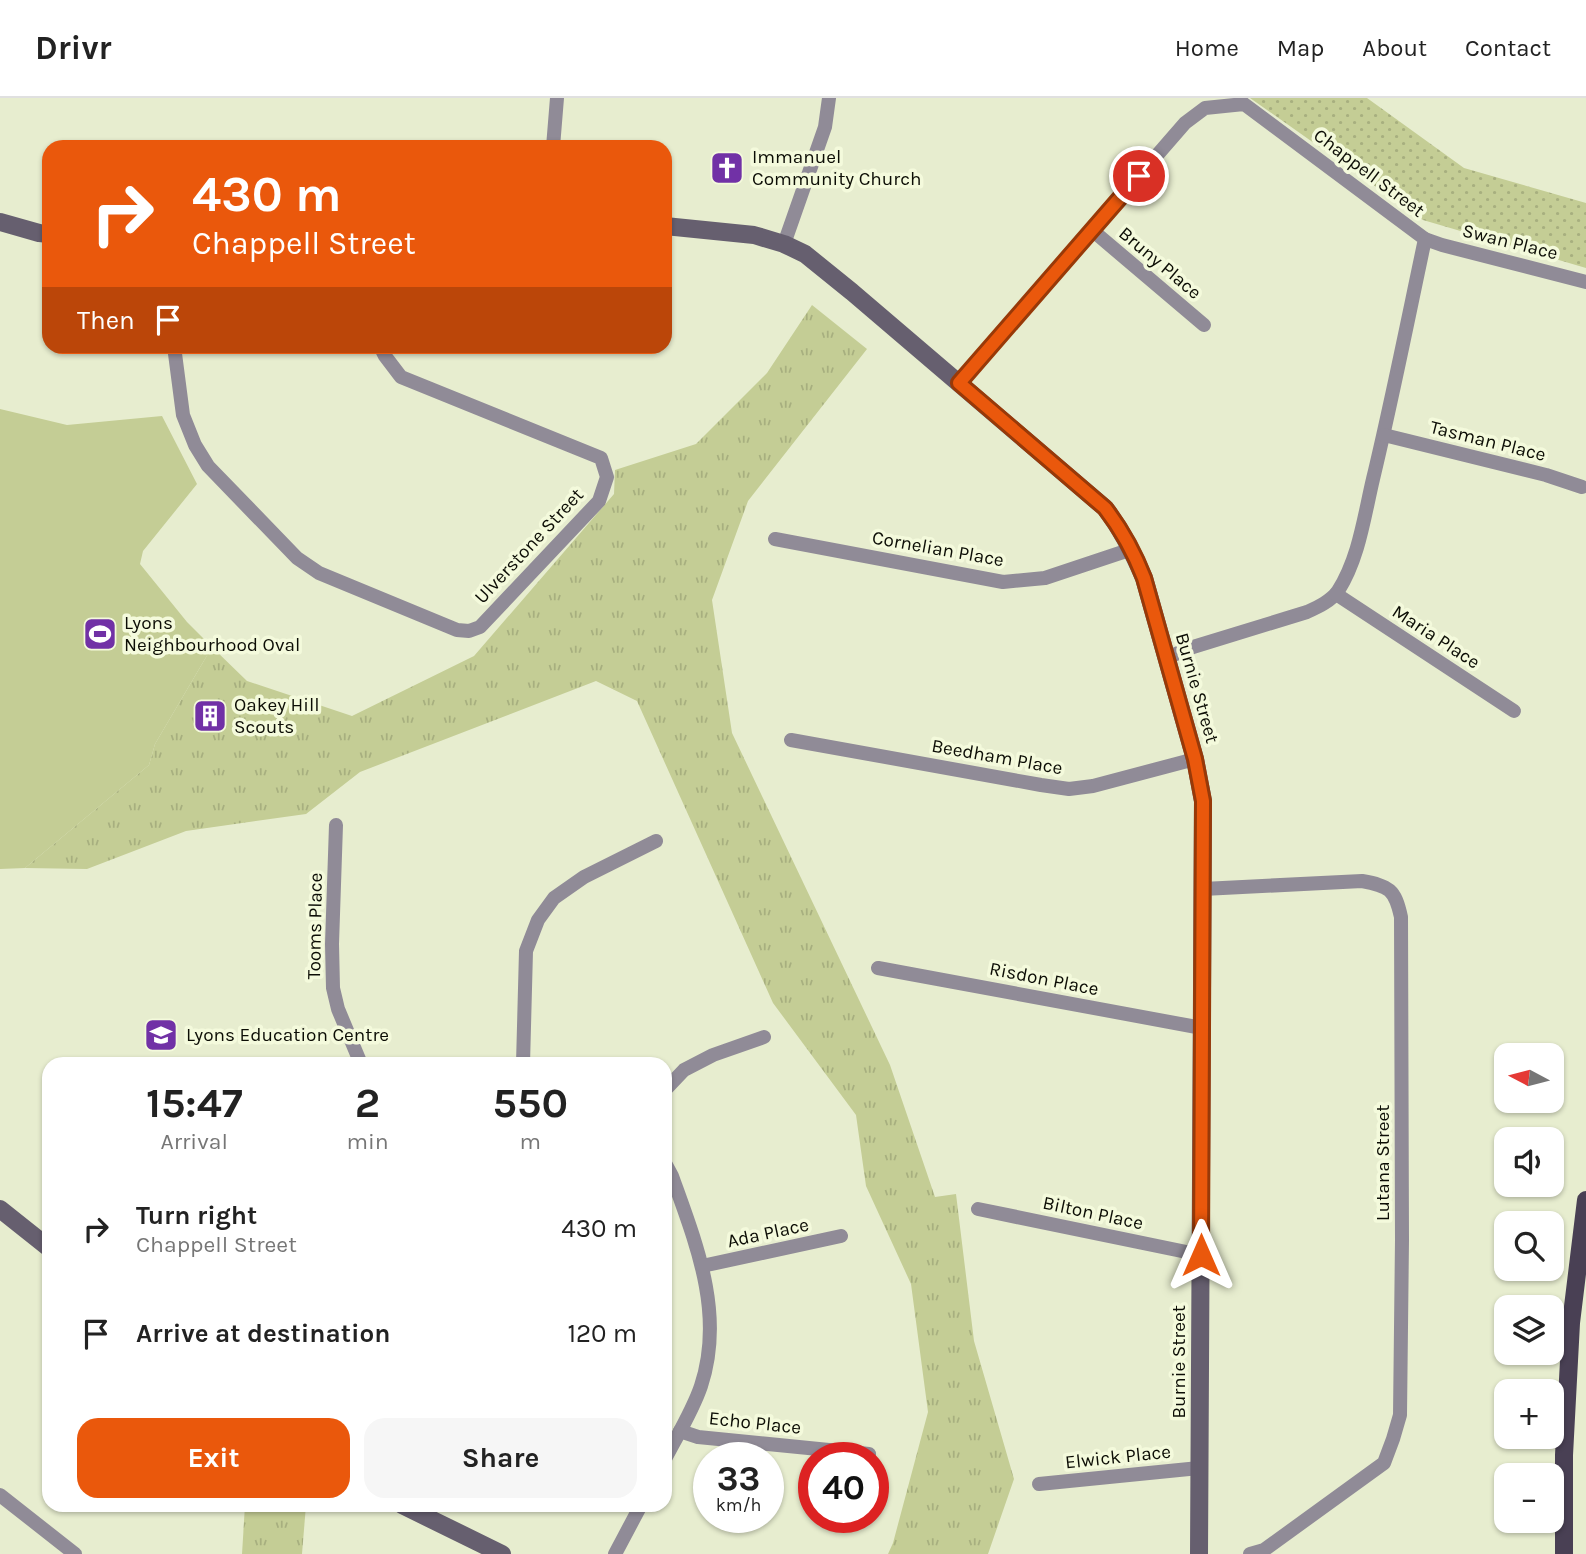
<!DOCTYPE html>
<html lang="en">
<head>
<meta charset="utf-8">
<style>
	:root { --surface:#fff; --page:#f6f6f6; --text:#222; --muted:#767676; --line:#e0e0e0; --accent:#ea580c }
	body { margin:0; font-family:Karla,sans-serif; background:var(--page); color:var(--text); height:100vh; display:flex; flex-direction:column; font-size:26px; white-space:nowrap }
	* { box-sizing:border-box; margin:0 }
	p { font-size:23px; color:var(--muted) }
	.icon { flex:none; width:38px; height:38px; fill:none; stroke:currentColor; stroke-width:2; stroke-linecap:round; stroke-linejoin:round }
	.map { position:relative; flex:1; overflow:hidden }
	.drawer { position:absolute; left:42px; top:959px; width:630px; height:455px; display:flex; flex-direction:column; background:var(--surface); border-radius:21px; box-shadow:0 2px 5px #0004 }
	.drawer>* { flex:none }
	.guide { position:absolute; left:42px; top:42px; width:630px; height:214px; border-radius:21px; box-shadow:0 2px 5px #0004; background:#ea580c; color:#fff; overflow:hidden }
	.needle { width:46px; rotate:277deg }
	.tools { position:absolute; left:1494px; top:945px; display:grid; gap:14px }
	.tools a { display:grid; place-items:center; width:70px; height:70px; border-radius:14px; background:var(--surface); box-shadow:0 2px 5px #0004; font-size:35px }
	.speed { position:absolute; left:693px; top:1344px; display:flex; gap:14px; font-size:35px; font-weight:700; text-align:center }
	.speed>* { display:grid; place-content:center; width:91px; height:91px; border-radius:50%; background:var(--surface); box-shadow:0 2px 5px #0004; line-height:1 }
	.speed small { font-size:18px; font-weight:400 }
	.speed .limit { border:10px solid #d22; background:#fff; color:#111 }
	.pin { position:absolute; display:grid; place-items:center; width:60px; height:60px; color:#fff; margin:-30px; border:4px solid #fff; border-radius:50%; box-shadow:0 2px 7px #0007 }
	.me { position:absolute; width:77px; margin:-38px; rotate:0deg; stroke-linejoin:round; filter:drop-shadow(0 0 5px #0008) }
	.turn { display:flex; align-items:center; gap:24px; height:147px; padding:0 35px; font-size:32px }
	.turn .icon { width:91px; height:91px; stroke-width:2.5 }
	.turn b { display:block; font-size:49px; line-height:60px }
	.then { display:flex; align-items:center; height:66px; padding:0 35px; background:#0003; gap:14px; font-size:26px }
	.eta { display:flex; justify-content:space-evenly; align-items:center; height:119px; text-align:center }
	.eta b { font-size:42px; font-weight:700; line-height:49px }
	.cta { display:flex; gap:14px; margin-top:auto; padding:14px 35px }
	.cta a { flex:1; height:80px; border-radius:21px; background:var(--accent); color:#fff; font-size:28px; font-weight:700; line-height:80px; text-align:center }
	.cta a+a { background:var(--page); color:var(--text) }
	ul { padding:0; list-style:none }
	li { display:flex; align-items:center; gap:21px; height:105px; padding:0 35px }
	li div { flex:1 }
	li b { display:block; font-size:26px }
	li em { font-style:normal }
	header { display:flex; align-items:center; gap:42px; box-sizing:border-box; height:98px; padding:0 35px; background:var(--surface); border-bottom:2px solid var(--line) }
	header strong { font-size:33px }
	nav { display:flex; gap:38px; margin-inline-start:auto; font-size:24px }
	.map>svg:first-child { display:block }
	.grass { fill:url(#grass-dots) }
	.park { fill:url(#park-tufts) }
	.pitch { fill:#c4cd95 }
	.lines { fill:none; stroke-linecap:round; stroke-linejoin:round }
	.street { stroke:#908b97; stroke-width:14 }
	.secondary { stroke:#665f6f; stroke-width:18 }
	.primary { stroke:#494054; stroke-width:18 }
	.route-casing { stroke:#983908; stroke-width:18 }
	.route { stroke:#ea580c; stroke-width:12 }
	.labels { text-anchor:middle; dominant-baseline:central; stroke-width:7; stroke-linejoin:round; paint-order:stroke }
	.poi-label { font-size:19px; fill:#0c0d05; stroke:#f4fadc; text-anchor:start }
	.street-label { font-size:19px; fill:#0c0d05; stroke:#f4fadc }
</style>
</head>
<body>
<header>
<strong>Drivr</strong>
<nav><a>Home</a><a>Map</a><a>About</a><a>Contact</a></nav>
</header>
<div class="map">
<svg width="1586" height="1456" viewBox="0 0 1586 1456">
	<defs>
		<pattern id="grass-dots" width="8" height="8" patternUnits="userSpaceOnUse" patternTransform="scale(1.75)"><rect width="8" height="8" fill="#c4cd95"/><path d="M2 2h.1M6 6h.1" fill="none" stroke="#a7af7f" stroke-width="1.8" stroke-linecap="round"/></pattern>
		<pattern id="park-tufts" width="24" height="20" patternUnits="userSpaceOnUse" patternTransform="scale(1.75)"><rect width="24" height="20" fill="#c4cd95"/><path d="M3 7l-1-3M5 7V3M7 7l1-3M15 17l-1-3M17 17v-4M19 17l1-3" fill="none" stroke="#a7af7f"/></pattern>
	</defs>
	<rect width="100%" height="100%" fill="#e7edcf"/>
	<polygon class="grass" points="1250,0 1367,0 1464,70 1586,105 1586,170 1423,122"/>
	<g class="park">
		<polygon points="812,207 867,251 748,403 712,502 732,635 890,967 935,1099 956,1096 974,1243 1014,1381 988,1456 888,1456 893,1445 928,1314 911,1186 866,1088 856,1017 773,905 637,603 596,583 360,674 306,716 186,733 87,771 25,770 149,667 155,646 212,549 247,583 352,618 474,558 614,396 615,372 696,346 767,275"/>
		<polygon points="245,1407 306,1407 302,1456 242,1456"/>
	</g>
	<polygon class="pitch" points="0,311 67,327 162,318 197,386 143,453 140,466 187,524 212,549 155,646 149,667 25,770 0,771"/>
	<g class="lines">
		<g class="street">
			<polyline points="553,49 557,0"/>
			<polyline points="1092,132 1204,227"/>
			<polyline points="1425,141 1442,147 1586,184"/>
			<polyline points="784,146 825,29 829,0"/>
			<polyline points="174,248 183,317 195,347 208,368 297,460 319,475 457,532 469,533 480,529 599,403 607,379 601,360 401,279 385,258 380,248"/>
			<path d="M959,285L1185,25L1205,10L1244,6L1425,141C1408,221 1392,302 1373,381C1364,419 1359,460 1338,493C1331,503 1318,509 1307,514L1193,549L1166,560"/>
			<polyline points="1384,337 1546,377 1582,389"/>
			<polyline points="775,441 1003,484 1045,480 1132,451"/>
			<polyline points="1336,496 1514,613"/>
			<polyline points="791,642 1041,687 1069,691 1093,688 1195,661"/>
			<polyline points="336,727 332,846 333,890 338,911 361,966"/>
			<path d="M1203,791L1362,783C1389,788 1395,791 1401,819L1402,1142L1400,1317L1393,1341L1384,1365L1264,1452L1250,1456"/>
			<polyline points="878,870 1202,930"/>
			<polyline points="523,966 526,853 538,822 554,800 584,779 656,743"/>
			<polyline points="665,992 684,972 713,957 764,939"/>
			<path d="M665,1065L672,1078C696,1145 725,1216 701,1288C693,1312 677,1338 665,1361"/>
			<polyline points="978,1111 1201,1157"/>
			<polyline points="702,1168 841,1138"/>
			<polyline points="680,1333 698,1339 869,1356"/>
			<polyline points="1039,1386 1199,1370"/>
			<polyline points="0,1397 75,1456"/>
			<polyline points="615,1456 641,1407"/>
		</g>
		<g class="secondary">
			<polyline points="0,124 39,135 49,136"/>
			<path d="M665,128L754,137L784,146L805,156L852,194L1105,410C1122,432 1133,454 1144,480L1195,661L1203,703L1199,1456"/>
			<polyline points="0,1111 49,1150"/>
			<polyline points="402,1407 502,1456"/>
		</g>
		<polyline class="primary" points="1564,1456 1564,1357 1571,1225 1586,1102"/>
	</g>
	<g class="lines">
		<defs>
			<path id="route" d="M1139,78L959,285L1105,410C1122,432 1134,454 1144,480L1195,661L1203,703L1201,1157"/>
		</defs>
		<use href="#route" class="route-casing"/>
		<use href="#route" class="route"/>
	</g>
	<defs>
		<symbol id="church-square" viewBox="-11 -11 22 22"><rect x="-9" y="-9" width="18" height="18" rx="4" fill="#7131a6" stroke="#f4fadc"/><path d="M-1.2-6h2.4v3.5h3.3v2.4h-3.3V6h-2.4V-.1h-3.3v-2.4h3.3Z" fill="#fff"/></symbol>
		<symbol id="stadium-square" viewBox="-11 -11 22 22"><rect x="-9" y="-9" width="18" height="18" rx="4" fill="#7131a6" stroke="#f4fadc"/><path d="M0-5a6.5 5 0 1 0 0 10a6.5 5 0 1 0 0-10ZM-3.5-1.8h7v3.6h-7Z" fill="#fff"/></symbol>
		<symbol id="building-square" viewBox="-11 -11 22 22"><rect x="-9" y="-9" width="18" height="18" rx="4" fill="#7131a6" stroke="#f4fadc"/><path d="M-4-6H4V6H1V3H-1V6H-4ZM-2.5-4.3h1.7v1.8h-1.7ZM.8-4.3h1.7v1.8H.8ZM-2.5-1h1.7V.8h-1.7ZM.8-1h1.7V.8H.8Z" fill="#fff"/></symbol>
		<symbol id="university-square" viewBox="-11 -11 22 22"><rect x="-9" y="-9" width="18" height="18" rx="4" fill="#7131a6" stroke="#f4fadc"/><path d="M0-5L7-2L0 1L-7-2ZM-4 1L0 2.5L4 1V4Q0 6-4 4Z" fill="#fff"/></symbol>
	</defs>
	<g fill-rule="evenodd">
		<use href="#church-square" x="708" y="51" width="38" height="38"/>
		<use href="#stadium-square" x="81" y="517" width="38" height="38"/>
		<use href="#building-square" x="191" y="599" width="38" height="38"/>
		<use href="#university-square" x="142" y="918" width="38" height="38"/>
	</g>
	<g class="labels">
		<g class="poi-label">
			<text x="752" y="59">Immanuel<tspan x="752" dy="22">Community Church</tspan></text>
			<text x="124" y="525">Lyons<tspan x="124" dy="22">Neighbourhood Oval</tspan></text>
			<text x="234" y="607">Oakey Hill<tspan x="234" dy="22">Scouts</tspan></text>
			<text x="186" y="937">Lyons Education Centre</text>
		</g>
		<g class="street-label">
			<text transform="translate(1369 75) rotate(37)">Chappell Street</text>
			<text transform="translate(1510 144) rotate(14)">Swan Place</text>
			<text transform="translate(1160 165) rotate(40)">Bruny Place</text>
			<text transform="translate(1488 343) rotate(14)">Tasman Place</text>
			<text transform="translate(529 448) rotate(-47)">Ulverstone Street</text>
			<text transform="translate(938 451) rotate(10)">Cornelian Place</text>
			<text transform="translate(1436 539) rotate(33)">Maria Place</text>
			<text transform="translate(1197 590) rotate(74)">Burnie Street</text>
			<text transform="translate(997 659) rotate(10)">Beedham Place</text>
			<text transform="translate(315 828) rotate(-89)">Tooms Place</text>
			<text transform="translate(1044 881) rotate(11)">Risdon Place</text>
			<text transform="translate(1383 1065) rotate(-90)">Lutana Street</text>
			<text transform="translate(1093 1115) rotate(12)">Bilton Place</text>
			<text transform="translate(768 1135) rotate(-12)">Ada Place</text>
			<text transform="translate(1179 1264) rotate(-90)">Burnie Street</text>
			<text transform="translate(755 1325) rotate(6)">Echo Place</text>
			<text transform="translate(1118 1359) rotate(-6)">Elwick Place</text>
		</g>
	</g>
</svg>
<div class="tools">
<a><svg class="needle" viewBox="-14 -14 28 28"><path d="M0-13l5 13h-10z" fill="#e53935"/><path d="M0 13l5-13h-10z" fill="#767676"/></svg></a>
<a><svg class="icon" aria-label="sound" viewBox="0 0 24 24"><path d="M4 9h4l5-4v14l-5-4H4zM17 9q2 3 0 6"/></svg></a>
<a><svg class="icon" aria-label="search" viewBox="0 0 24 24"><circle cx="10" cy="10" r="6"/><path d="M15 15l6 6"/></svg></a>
<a><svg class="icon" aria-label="layers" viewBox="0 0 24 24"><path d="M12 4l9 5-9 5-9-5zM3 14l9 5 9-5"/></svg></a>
<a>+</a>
<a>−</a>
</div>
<div class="speed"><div>33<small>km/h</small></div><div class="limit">40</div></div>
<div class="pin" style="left:1139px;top:78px;background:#d93025"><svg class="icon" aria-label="arrive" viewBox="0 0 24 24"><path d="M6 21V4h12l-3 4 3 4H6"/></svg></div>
<svg class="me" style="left:1201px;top:1157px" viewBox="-20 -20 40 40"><path d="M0-17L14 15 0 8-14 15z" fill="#ea580c" stroke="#fff" stroke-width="4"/></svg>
<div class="guide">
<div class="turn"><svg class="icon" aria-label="right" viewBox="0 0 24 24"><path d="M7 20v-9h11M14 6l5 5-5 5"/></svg><div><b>430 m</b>Chappell Street</div></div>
<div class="then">Then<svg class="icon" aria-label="arrive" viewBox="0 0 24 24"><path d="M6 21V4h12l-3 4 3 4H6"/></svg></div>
</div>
<section class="drawer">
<div class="eta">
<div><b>15:47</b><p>Arrival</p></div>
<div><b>2</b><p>min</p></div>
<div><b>550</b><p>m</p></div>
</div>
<ul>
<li><svg class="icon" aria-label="right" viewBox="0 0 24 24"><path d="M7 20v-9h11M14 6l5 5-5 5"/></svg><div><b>Turn right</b><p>Chappell Street</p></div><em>430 m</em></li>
<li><svg class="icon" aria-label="arrive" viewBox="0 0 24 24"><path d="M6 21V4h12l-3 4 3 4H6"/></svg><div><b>Arrive at destination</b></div><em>120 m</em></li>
</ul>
<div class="cta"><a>Exit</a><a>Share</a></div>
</section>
</div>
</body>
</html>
